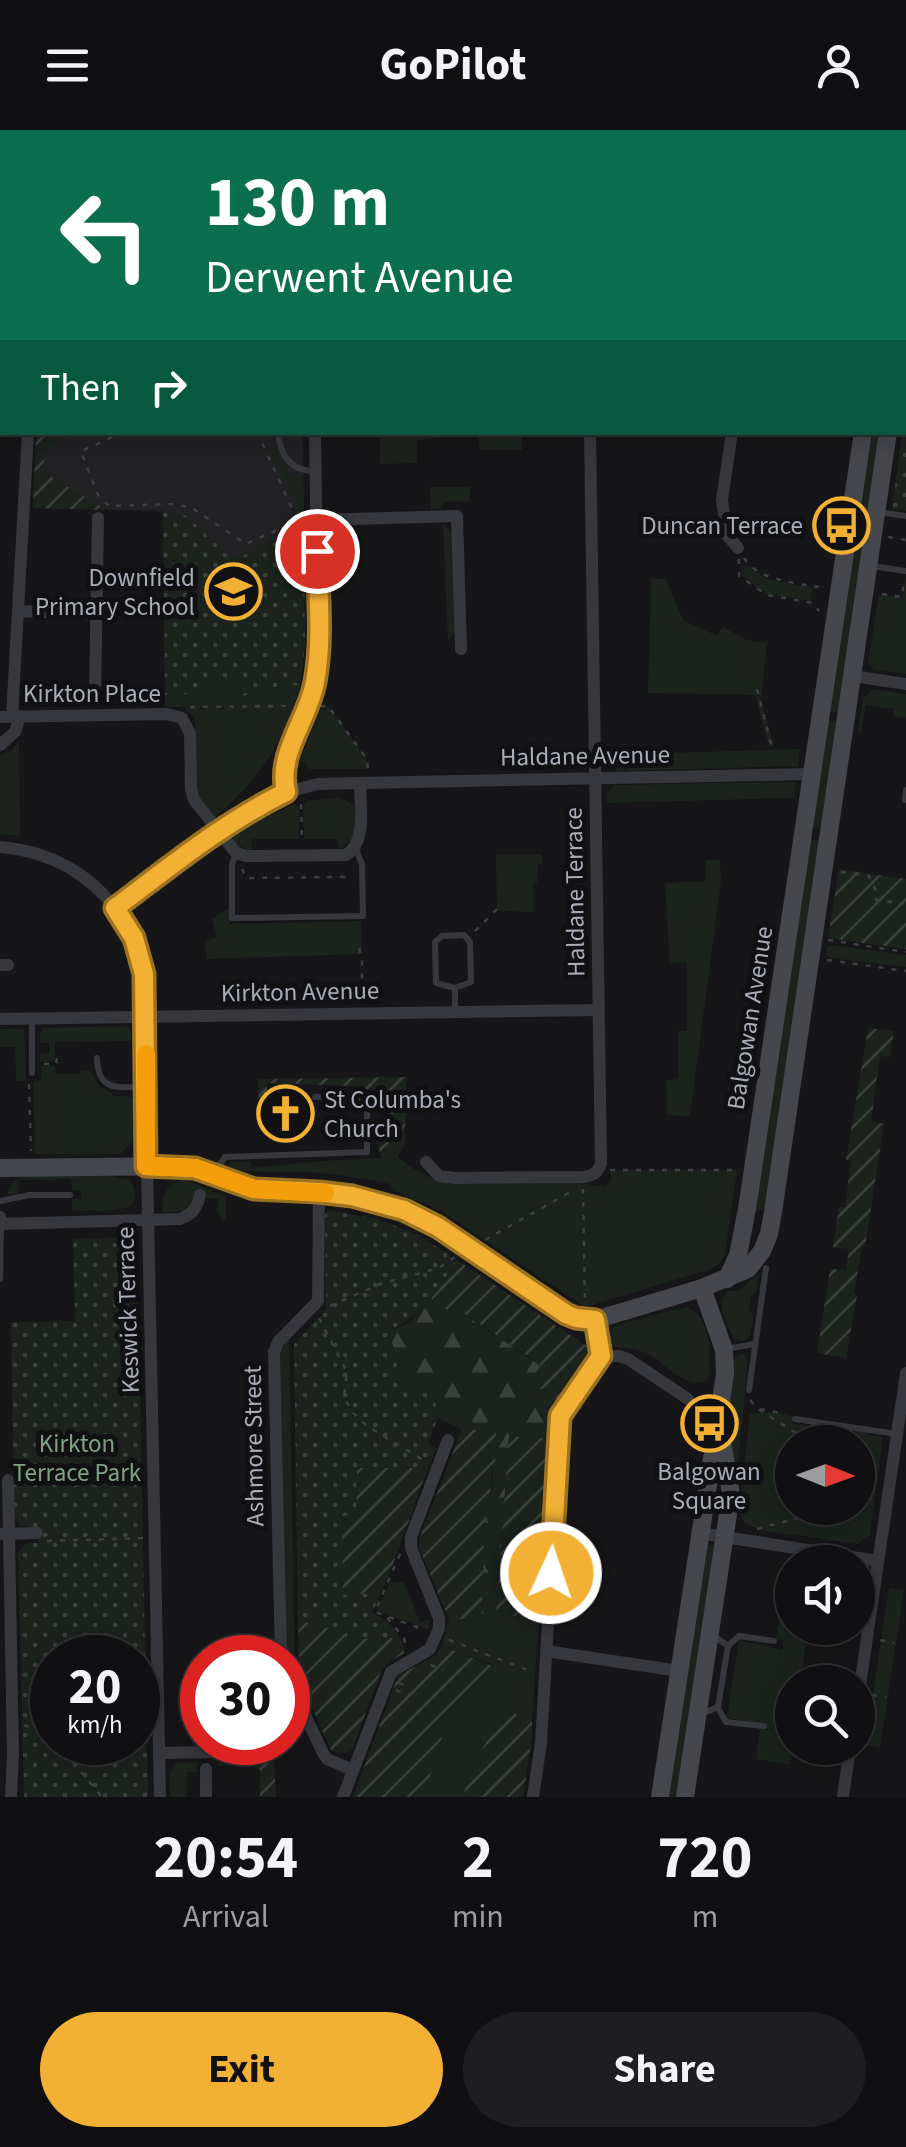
<!DOCTYPE html>
<html lang="en">
<head>
<meta charset="utf-8">
<style>
	:root { --surface:#101012; --page:#1e1e20; --text:#f1f3f6; --muted:#9c9d9f; --line:#303032; --accent:#f2b134 }
	body { margin:0; font-family:"Source Sans 3",sans-serif; background:var(--page); color:var(--text); height:100vh; display:flex; flex-direction:column; font-size:38px; white-space:nowrap }
	* { box-sizing:border-box; margin:0 }
	p { font-size:32px; color:var(--muted) }
	.icon { flex:none; width:55px; height:55px; fill:none; stroke:currentColor; stroke-width:2; stroke-linecap:round; stroke-linejoin:round }
	.map { position:relative; height:1667px; overflow:hidden }
	.drawer { display:flex; flex-direction:column; background:var(--surface); flex:1 }
	.drawer>* { flex:none }
	.banner { position:absolute; left:0px; top:0px; width:908px; height:305px; box-shadow:0 5px 25px #0003,0 0 0 2px var(--line); background:#0b6e4f; color:#fff; overflow:hidden }
	.needle { width:65px; rotate:91deg }
	.tools { position:absolute; left:775px; top:1295px; display:grid; gap:20px }
	.tools a { display:grid; place-items:center; width:100px; height:100px; border-radius:50%; background:var(--surface); box-shadow:0 5px 25px #0003,0 0 0 2px var(--line); font-size:50px }
	.speed { position:absolute; left:30px; top:1505px; display:flex; gap:20px; font-size:50px; font-weight:700; text-align:center }
	.speed>* { display:grid; place-content:center; width:130px; height:130px; border-radius:50%; background:var(--surface); box-shadow:0 5px 25px #0003,0 0 0 2px var(--line); line-height:1 }
	.speed small { font-size:25px; font-weight:400 }
	.speed .limit { border:15px solid #d22; background:#fff; color:#111 }
	.pin { position:absolute; display:grid; place-items:center; width:85px; height:85px; color:#fff; margin:-42px; border:5px solid #fff; border-radius:50%; box-shadow:0 2px 10px #0007 }
	.me { position:absolute; width:110px; margin:-55px; rotate:3deg; stroke-linejoin:round; filter:drop-shadow(0 0 8px #0008) }
	.turn { display:flex; align-items:center; gap:35px; height:210px; padding:0 40px; font-size:45px }
	.turn .icon { width:130px; height:130px; stroke-width:2.5 }
	.turn b { display:block; font-size:70px; line-height:85px }
	.then { display:flex; align-items:center; height:95px; padding:0 40px; background:#0003; gap:20px; font-size:38px }
	.eta { display:flex; justify-content:space-evenly; align-items:center; height:170px; text-align:center }
	.eta b { font-size:60px; font-weight:700; line-height:70px }
	.cta { display:flex; gap:20px; margin-top:auto; padding:20px 40px }
	.cta a { flex:1; height:115px; border-radius:60px; background:var(--accent); color:#111; font-size:40px; font-weight:700; line-height:115px; text-align:center }
	.cta a+a { background:var(--page); color:var(--text) }
	header { display:flex; justify-content:space-between; align-items:center; height:130px; padding:0 40px; background:var(--surface); font-size:45px; font-weight:700 }
	.map>svg:first-child { display:block }
	.built { fill:#222225 }
	.grass { fill:#1c231d; fill-rule:evenodd }
	.forest { fill:url(#forest-firs) }
	.park { fill:url(#park-dots); fill-rule:evenodd }
	.garden { fill:url(#garden-furrows) }
	.lines { fill:none; stroke-linecap:round; stroke-linejoin:round }
	.path { stroke:#3d3f44; stroke-width:2.5; stroke-dasharray:5 8; stroke-linecap:butt }
	.lane { stroke:#37383d; stroke-width:6 }
	.street { stroke:#37383d; stroke-width:12 }
	.secondary { stroke:#45474d; stroke-width:18 }
	.route-casing { stroke:#9d7322; stroke-width:25 }
	.route { stroke:#f2b134; stroke-width:18 }
	.slow { stroke:#f59e0b; stroke-width:18 }
	.labels { text-anchor:middle; dominant-baseline:central; stroke-width:10; stroke-linejoin:round; paint-order:stroke }
	.poi-label { font-size:25px; fill:#a8adb8; stroke:#111113; text-anchor:end }
	.street-label { font-size:25px; fill:#a8adb8; stroke:#111113 }
	.park-label { font-size:25px; fill:#7fa381; stroke:#111113 }
</style>
</head>
<body>
<header><svg class="icon" aria-label="menu" viewBox="0 0 24 24"><path d="M4 6h16M4 12h16M4 18h16"/></svg>GoPilot<svg class="icon" aria-label="person" viewBox="0 0 24 24"><circle cx="12" cy="8" r="4"/><path d="M4 21q1-7 8-7t8 7"/></svg></header>
<div class="map">
<svg width="906" height="1667" viewBox="0 0 906 1667">
	<defs>
		<pattern id="forest-firs" width="22" height="20" patternUnits="userSpaceOnUse" patternTransform="scale(2.5)"><rect width="22" height="20" fill="#1c231d"/><path d="M5 1l3.5 6h-7zM16 11l3.5 6h-7z" fill="#3a403c"/></pattern>
		<pattern id="park-dots" width="8" height="8" patternUnits="userSpaceOnUse" patternTransform="scale(2.5)"><rect width="8" height="8" fill="#1c231d"/><path d="M2 2h.1M6 6h.1" fill="none" stroke="#3a403c" stroke-width="1.8" stroke-linecap="round"/></pattern>
		<pattern id="garden-furrows" width="10" height="10" patternUnits="userSpaceOnUse" patternTransform="scale(2.5)"><rect width="10" height="10" fill="#1c231d"/><path d="M-1 1l2-2M0 10L10 0M9 11l2-2" fill="none" stroke="#3a403c"/></pattern>
	</defs>
	<rect width="100%" height="100%" fill="#161618"/>
	<polygon class="built" points="36,303 303,303 305,515 300,555 277,557 243,566 205,563 165,565 163,381 33,378"/>
	<g class="grass">
		<polygon points="380,303 522,303 522,320 479,320 479,305 455,305 417,311 417,333 380,334"/>
		<polygon points="867,303 885,303 842,585 834,581 825,583"/>
		<path d="M274,316C281,330 286,347 303,347L304,390L269,319Z"/>
		<polygon points="430,357 470,357 470,371 445,372 440,378 431,379"/>
		<polygon points="443,395 452,401 455,503 448,509"/>
		<polygon points="743,436 747,436 770,450 813,458 810,471 767,464 741,445"/>
		<polygon points="906,448 906,544 875,540 868,533 879,465 903,468"/>
		<polygon points="651,449 666,449 683,490 717,506 723,497 747,510 767,513 761,569 774,616 769,616 755,565 648,563"/>
		<path d="M207,552H242L244,566L277,557L300,555C285,613 260,648 215,687L202,673L196,661L195,590L185,577H165V565L204,563Z"/>
		<polygon points="874,559 906,564 906,588 893,586 894,579 866,575 861,602 858,604 863,568"/>
		<polygon points="322,576 328,576 367,629 368,639 309,639 301,629"/>
		<polygon points="834,591 839,596 822,698 816,699 811,695 826,592"/>
		<polygon points="19,612 20,706 0,704 0,625 11,621"/>
		<polygon points="800,619 798,636 617,641 605,633 605,625"/>
		<polygon points="796,652 794,668 607,673 607,662 616,655"/>
		<path d="M340,667L354,676C355,697 360,708 339,719L338,709H304L303,677L307,671Z"/>
		<polygon points="295,674 299,678 299,709 252,709 251,720 235,715 231,708 244,697"/>
		<polygon points="811,710 819,711 765,1079 759,1080 754,1077 805,715"/>
		<polygon points="496,724 542,724 542,733 538,734 537,754 533,754 533,782 497,781"/>
		<polygon points="706,730 720,730 721,751 690,986 667,985 666,950 678,949 678,901 687,901 687,833 670,832 665,753 705,751"/>
		<polygon points="229,778 230,794 361,791 362,824 207,829 205,811 217,808 212,789"/>
		<polygon points="833,815 906,825 906,837 830,828 826,823 827,817"/>
		<polygon points="127,896 131,900 131,911 55,912 55,931 40,932 40,924 50,923 49,913 40,913 40,903 44,898"/>
		<polygon points="0,899 24,899 26,951 16,951 15,917 0,917"/>
		<path d="M41,936H55L56,944H80V940H90C96,951 99,959 112,963L113,966H128L133,969V1012L120,1024H35L33,951L41,950Z"/>
		<path d="M397,1027C417,1042 431,1051 456,1054L579,1053L605,1057L611,1051V1040H737L725,1125L720,1133L711,1139L585,1177L438,1079L393,1061L390,1054C361,1048 332,1043 302,1042C276,1042 254,1043 229,1038L232,1032L250,1031L251,1038L321,1031Z"/>
		<path d="M113,1044L114,1047L130,1050C154,1089 93,1080 72,1080V1069H81V1061L72,1060L71,1049L19,1050V1063L7,1065C10,1054 15,1050 25,1045Z"/>
		<path d="M182,1050L194,1053L226,1067V1090L223,1091L217,1081L219,1068H206V1065L186,1080L162,1083C162,1066 165,1056 182,1050Z"/>
		<path d="M759,1144L757,1160L751,1166L749,1178L753,1187L750,1206L744,1211L735,1210C727,1193 715,1179 727,1161H738Z"/>
		<path d="M687,1177C712,1188 712,1226 708,1250C684,1261 665,1231 644,1222C634,1218 622,1218 612,1216L609,1209L612,1198L619,1194Z"/>
		<polygon points="289,1207 295,1550 286,1527 280,1220"/>
		<polygon points="744,1224 748,1228 738,1336 733,1336 726,1294 733,1231 738,1225"/>
		<path d="M769,1282L793,1286V1294L852,1303L858,1299L865,1300L870,1305L883,1307L870,1405L857,1414L761,1400L746,1394L739,1384L750,1284ZM792,1312H858V1378H792Z"/>
		<polygon points="706,1415 714,1415 718,1420 681,1667 663,1667"/>
		<polygon points="390,1452 404,1453 420,1492 430,1489 428,1499 377,1481"/>
		<polygon points="889,1458 904,1460 880,1618 865,1615"/>
		<polygon points="781,1481 792,1483 792,1498 808,1498 802,1540 804,1541 802,1552 792,1552 793,1618 790,1635 756,1629 761,1593 727,1588 739,1510 782,1520 784,1510 776,1509"/>
		<polygon points="482,1484 539,1488 532,1591 506,1581 466,1654 463,1667 424,1667 446,1593 460,1580 494,1555 493,1535 442,1516 449,1489 475,1489"/>
		<polygon points="231,1613 254,1613 255,1635 217,1636"/>
		<path d="M180,1632L197,1633V1642H187V1667H170C170,1653 166,1640 180,1632Z"/>
	</g>
	<polygon class="forest" points="431,1169 449,1181 452,1176 541,1236 531,1252 559,1271 552,1284 551,1309 509,1307 496,1485 482,1484 485,1368 491,1368 496,1303 462,1299 438,1288 434,1262 406,1262 389,1202 409,1192"/>
	<g class="park">
		<polygon points="906,276 906,381 892,379 902,303 905,302"/>
		<path d="M163,381L186,386L228,425L242,427C265,412 276,398 304,408L305,515L300,555L277,557L243,566L241,552H208L205,563L165,565Z"/>
		<path d="M328,1080L378,1089L418,1105L457,1130C437,1161 423,1184 389,1202L406,1262H434L438,1288L428,1312L436,1319L428,1338H357L356,1387L343,1386V1465L381,1463L372,1483C390,1490 401,1504 405,1523L392,1508L346,1509L324,1498L323,1492L298,1493L294,1214L326,1180L325,1085Z"/>
		<path d="M132,1107L137,1112L148,1667H24L18,1422L27,1413H38V1399L19,1395L14,1387L11,1192L75,1191L73,1109ZM52,1528H138V1612H52Z"/>
	</g>
	<g class="garden">
		<polygon points="36,303 78,303 54,313 45,323 44,334 50,346 106,380 33,378"/>
		<polygon points="839,739 906,749 906,819 828,808"/>
		<polygon points="868,898 894,901 890,927 880,926 871,991 884,994 865,1117 862,1117 854,1163 857,1165 846,1228 817,1223 830,1139 846,1140 849,1119 833,1117 839,1077 845,1077 851,1031 846,1030"/>
		<polygon points="406,947 405,1015 397,1027 382,1028 373,1002 389,1001 389,969 373,969 353,956 267,953 267,967 271,970 271,979 259,980 258,949"/>
		<polygon points="457,1130 593,1220 559,1271 530,1252 541,1235 453,1176 449,1181 431,1169"/>
		<polygon points="462,1299 496,1302 495,1339 492,1339 490,1368 485,1369 482,1484 475,1489 449,1489 419,1418 420,1407"/>
		<polygon points="509,1306 551,1309 539,1488 496,1485"/>
		<path d="M357,1338H428C412,1380 399,1422 381,1463L343,1465L342,1386H356Z"/>
		<path d="M324,1492L325,1498H345L346,1509L392,1508L405,1523L392,1530L382,1539L352,1620C344,1625 339,1624 331,1620L299,1549L298,1493Z"/>
		<polygon points="442,1516 493,1536 494,1555 460,1580 446,1593 424,1667 353,1667 398,1546 436,1525"/>
		<path d="M506,1580L532,1591V1608L523,1667H463C470,1634 489,1609 506,1580Z"/>
		<polygon points="254,1626 274,1626 276,1667 260,1667 260,1640 255,1640"/>
	</g>
	<g class="lines">
		<g class="path">
			<polyline points="691,2 692,0"/>
			<polyline points="124,302 81,321 98,365 109,376 174,374 192,378 246,414 286,396 302,393"/>
			<polyline points="257,302 294,383 301,390"/>
			<polyline points="888,407 906,410"/>
			<path d="M744,428C758,450 792,452 817,457L826,452"/>
			<polyline points="739,429 739,446 767,465 813,473 819,481"/>
			<polyline points="882,464 902,467 904,449"/>
			<polyline points="757,559 772,618"/>
			<polyline points="320,576 328,576 367,629 368,642"/>
			<polyline points="190,577 292,576"/>
			<polyline points="301,674 302,711"/>
			<polyline points="242,739 246,748 344,747 348,739"/>
			<polyline points="841,742 869,746 877,763 876,770 906,774"/>
			<polyline points="475,801 501,775"/>
			<polyline points="828,810 906,822"/>
			<polyline points="359,818 362,829 362,872"/>
			<polyline points="827,830 906,841"/>
			<polyline points="44,934 56,934 57,928"/>
			<polyline points="29,954 31,1021"/>
			<polyline points="610,1040 737,1040"/>
			<polyline points="583,1059 585,1171"/>
			<polyline points="485,1110 574,1060"/>
			<polyline points="330,1176 380,1154 439,1138 456,1126"/>
			<polyline points="319,1188 347,1242 344,1266 351,1281 367,1296 425,1331"/>
			<polyline points="750,1270 758,1279 810,1312"/>
			<polyline points="760,1279 786,1284"/>
			<polyline points="858,1344 874,1354"/>
			<polyline points="858,1372 872,1368"/>
			<polyline points="757,1399 836,1378"/>
			<polyline points="47,1411 144,1408"/>
			<polyline points="400,1424 375,1482 425,1500"/>
			<polyline points="387,1488 404,1508 406,1518"/>
			<polyline points="449,1510 530,1541"/>
			<polyline points="880,1510 894,1513"/>
			<polyline points="431,1535 444,1540"/>
			<polyline points="399,1553 411,1558"/>
			<polyline points="396,1560 409,1565"/>
			<polyline points="872,1565 886,1567"/>
			<polyline points="24,1595 43,1602 52,1610"/>
			<polyline points="56,1612 102,1667"/>
		</g>
		<g class="lane">
			<polyline points="215,0 216,2"/>
			<polyline points="626,2 632,0"/>
			<path d="M278,302C280,326 292,342 316,341"/>
			<polyline points="878,382 906,386"/>
			<polyline points="872,436 905,441"/>
			<polyline points="905,670 906,660"/>
			<polyline points="236,724 232,734 232,788 363,786 362,734 356,719"/>
			<polyline points="455,858 471,852 470,812 464,805 442,806 435,812 436,853 455,858 455,882"/>
			<polyline points="32,889 32,943"/>
			<path d="M97,928C98,962 117,957 145,957"/>
			<polyline points="214,1043 225,1027 367,1022 367,973 354,967 315,967"/>
			<polyline points="0,1071 29,1065 70,1065"/>
			<polyline points="0,1149 1,1095"/>
			<polyline points="725,1219 755,1214"/>
			<polyline points="749,1260 766,1138"/>
			<polyline points="795,1289 897,1304"/>
			<polyline points="728,1516 739,1506 774,1511"/>
			<polyline points="718,1578 726,1592 764,1596"/>
			<polyline points="699,1585 718,1577 728,1516 711,1504"/>
		</g>
		<g class="street">
			<polyline points="54,2 54,0"/>
			<polyline points="879,2 879,0"/>
			<polyline points="905,25 906,25"/>
			<polyline points="0,183 2,189"/>
			<polyline points="732,302 722,370 727,405 738,418"/>
			<polyline points="317,390 457,386 461,519"/>
			<polyline points="18,481 96,484"/>
			<polyline points="853,546 906,554"/>
			<polyline points="95,567 98,388"/>
			<path d="M0,587L167,584L182,588L190,603L191,659L194,670L236,723L246,726L346,725C367,712 360,676 360,653"/>
			<polyline points="12,587 28,302"/>
			<polyline points="0,615 15,602 20,586"/>
			<polyline points="286,662 318,654 360,653 812,644"/>
			<path d="M0,717C59,722 106,753 132,806C138,818 140,832 143,844L160,1667"/>
			<path d="M115,778C170,736 223,693 286,662L282,648L285,631L315,554L318,515L315,302"/>
			<polyline points="0,835 8,835"/>
			<polyline points="0,889 599,880"/>
			<path d="M426,1032L439,1046L455,1048L583,1047C593,1046 598,1043 601,1033L590,302"/>
			<path d="M0,1087L1,1094L180,1089C193,1084 197,1078 200,1065"/>
			<polyline points="595,1190 601,1226 619,1226 628,1229 688,1269"/>
			<polyline points="8,1350 13,1625 11,1667"/>
			<polyline points="699,1403 878,1431"/>
			<polyline points="2,1404 37,1403"/>
			<polyline points="546,1521 679,1541"/>
			<polyline points="281,1528 274,1222 278,1212 318,1171 319,1062"/>
			<polyline points="288,1549 323,1623 327,1629 353,1640"/>
			<polyline points="858,1569 906,1243"/>
			<polyline points="160,1623 212,1622 220,1612"/>
			<polyline points="206,1639 206,1667"/>
			<polyline points="343,1667 391,1542 430,1519 439,1498 439,1488 411,1418 411,1407 448,1310"/>
			<polyline points="533,1667 541,1613 560,1286 601,1226"/>
			<polyline points="843,1667 850,1618"/>
		</g>
		<g class="secondary">
			<polyline points="339,2 344,0"/>
			<polyline points="905,118 906,115"/>
			<polyline points="0,170 2,169"/>
			<polyline points="905,170 906,163"/>
			<polyline points="0,1038 177,1036 195,1038 255,1059 319,1062 351,1066 404,1081 438,1097 566,1184 576,1188 595,1190 702,1158 748,1139 762,1121 769,1104 773,1082 888,302"/>
			<polyline points="727,1149 738,1125 747,1079 863,302"/>
			<polyline points="660,1667 725,1244 724,1220 702,1158"/>
			<polyline points="685,1667 731,1364 720,1300"/>
		</g>
	</g>
	<g class="lines">
		<defs>
			<path id="route" d="M317,421C318,464 323,510 315,552C308,590 277,623 286,662C223,693 171,736 115,778L134,808L144,844L146,1036L195,1038L254,1059L319,1062L352,1066L404,1080L438,1097L566,1184L576,1188L595,1190L601,1226L560,1286L551,1443"/>
		</defs>
		<use href="#route" class="route-casing"/>
		<use href="#route" class="route"/>
		<polyline class="slow" points="146,924 146,1036 195,1038 254,1059 325,1063"/>
	</g>
	<defs>
		<symbol id="bus-ring" viewBox="-11 -11 22 22"><circle r="9.5" fill="#111113" stroke="#f2b134" stroke-width="1.5"/><path d="M-5-6H5V4H4V6H2V4H-2V6H-4V4H-5ZM-3.5-4V0h7V-4ZM-3.5 1.2v1.5H-2V1.2ZM2 1.2v1.5H3.5V1.2Z" fill="#f2b134"/></symbol>
		<symbol id="school-ring" viewBox="-11 -11 22 22"><circle r="9.5" fill="#111113" stroke="#f2b134" stroke-width="1.5"/><path d="M0-5L7-2L0 1L-7-2ZM-4 1L0 2.5L4 1V4Q0 6-4 4Z" fill="#f2b134"/></symbol>
		<symbol id="church-ring" viewBox="-11 -11 22 22"><circle r="9.5" fill="#111113" stroke="#f2b134" stroke-width="1.5"/><path d="M-1.2-6h2.4v3.5h3.3v2.4h-3.3V6h-2.4V-.1h-3.3v-2.4h3.3Z" fill="#f2b134"/></symbol>
	</defs>
	<g fill-rule="evenodd">
		<use href="#bus-ring" x="810" y="364" width="63" height="63"/>
		<use href="#school-ring" x="202" y="430" width="63" height="63"/>
		<use href="#church-ring" x="254" y="952" width="63" height="63"/>
		<use href="#bus-ring" x="678" y="1262" width="63" height="63"/>
	</g>
	<g class="labels">
		<g class="poi-label">
			<text x="803" y="396">Duncan Terrace</text>
			<text x="195" y="448">Downfield<tspan x="195" dy="29">Primary School</tspan></text>
			<text x="324" y="970" text-anchor="start">St Columba's<tspan x="324" dy="29">Church</tspan></text>
			<text x="709" y="1342" text-anchor="middle">Balgowan<tspan x="709" dy="29">Square</tspan></text>
		</g>
		<g class="street-label">
			<text x="92" y="564">Kirkton Place</text>
			<text transform="translate(585 626) rotate(-1)">Haldane Avenue</text>
			<text transform="translate(575 762) rotate(-91)">Haldane Terrace</text>
			<text transform="translate(300 862) rotate(-1)">Kirkton Avenue</text>
			<text transform="translate(750 888) rotate(-81)">Balgowan Avenue</text>
			<text transform="translate(128 1180) rotate(-92)">Keswick Terrace</text>
			<text transform="translate(254 1316) rotate(-91)">Ashmore Street</text>
		</g>
		<g class="park-label">
			<text x="77" y="1314">Kirkton<tspan x="77" dy="29">Terrace Park</tspan></text>
		</g>
	</g>
</svg>
<div class="tools">
<a><svg class="needle" viewBox="-14 -14 28 28"><path d="M0-13l5 13h-10z" fill="#e53935"/><path d="M0 13l5-13h-10z" fill="#9c9d9f"/></svg></a>
<a><svg class="icon" aria-label="sound" viewBox="0 0 24 24"><path d="M4 9h4l5-4v14l-5-4H4zM17 9q2 3 0 6"/></svg></a>
<a><svg class="icon" aria-label="search" viewBox="0 0 24 24"><circle cx="10" cy="10" r="6"/><path d="M15 15l6 6"/></svg></a>
</div>
<div class="speed"><div>20<small>km/h</small></div><div class="limit">30</div></div>
<div class="pin" style="left:317px;top:421px;background:#d93025"><svg class="icon" aria-label="arrive" viewBox="0 0 24 24"><path d="M6 21V4h12l-3 4 3 4H6"/></svg></div>
<svg class="me" style="left:551px;top:1443px" viewBox="-20 -20 40 40"><circle r="17" fill="#f2b134" stroke="#fff" stroke-width="3"/><path d="M0-11L8 9 0 5-8 9z" fill="#fff"/></svg>
<div class="banner">
<div class="turn"><svg class="icon" aria-label="left" viewBox="0 0 24 24"><path d="M17 20v-9H6M10 6l-5 5 5 5"/></svg><div><b>130 m</b>Derwent Avenue</div></div>
<div class="then">Then<svg class="icon" aria-label="right" viewBox="0 0 24 24"><path d="M7 20v-9h11M14 6l5 5-5 5"/></svg></div>
</div>
</div>
<section class="drawer">
<div class="eta">
<div><b>20:54</b><p>Arrival</p></div>
<div><b>2</b><p>min</p></div>
<div><b>720</b><p>m</p></div>
</div>
<div class="cta"><a>Exit</a><a>Share</a></div>
</section>
</body>
</html>
